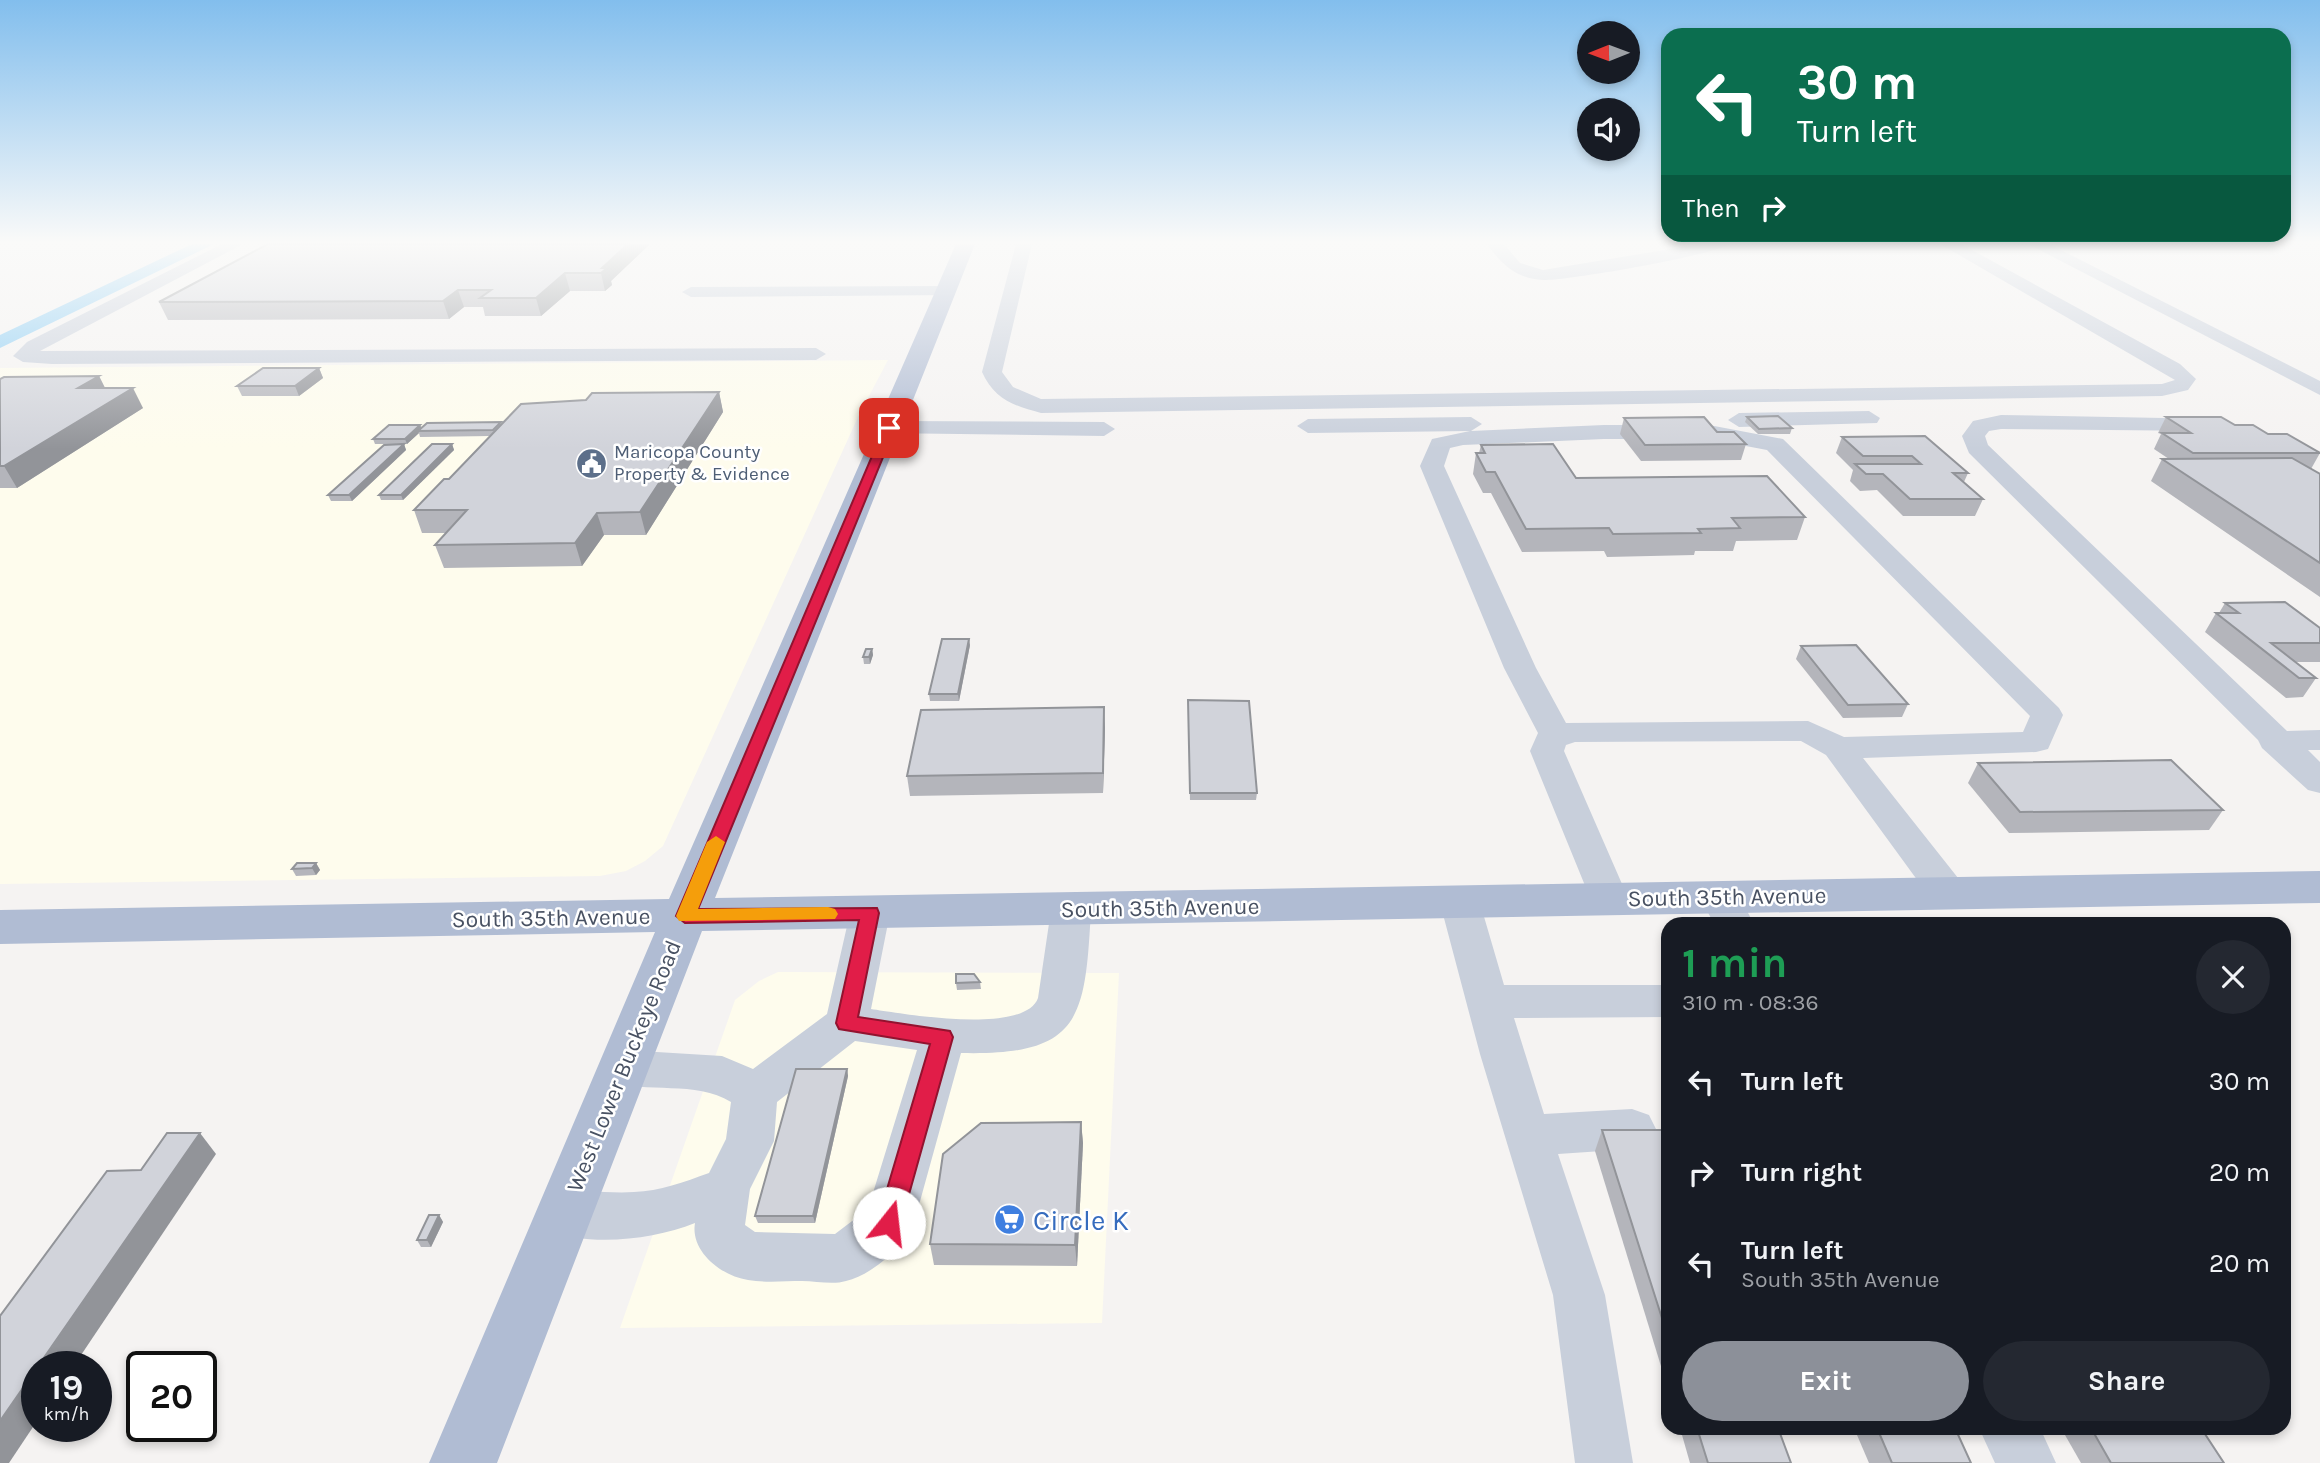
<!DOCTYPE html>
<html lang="en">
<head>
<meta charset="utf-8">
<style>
	:root { --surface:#171b24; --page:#242831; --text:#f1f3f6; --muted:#9ea1a6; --accent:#8c9099 }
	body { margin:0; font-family:Karla,sans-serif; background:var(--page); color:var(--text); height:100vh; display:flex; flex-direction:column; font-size:26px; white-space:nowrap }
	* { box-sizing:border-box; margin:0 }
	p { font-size:23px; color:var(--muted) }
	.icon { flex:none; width:38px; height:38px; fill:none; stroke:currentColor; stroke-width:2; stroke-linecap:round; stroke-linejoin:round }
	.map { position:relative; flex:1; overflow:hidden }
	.panel { position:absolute; left:1661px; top:917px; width:630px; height:518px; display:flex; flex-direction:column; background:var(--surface); border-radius:21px; box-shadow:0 4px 10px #0003 }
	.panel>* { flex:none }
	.guide { position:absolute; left:1661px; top:28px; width:630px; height:214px; border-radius:21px; box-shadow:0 4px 10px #0003; background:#0b6e4f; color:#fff; overflow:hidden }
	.needle { width:46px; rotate:269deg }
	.fabs { position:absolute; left:1577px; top:21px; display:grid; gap:14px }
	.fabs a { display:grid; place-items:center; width:63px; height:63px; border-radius:50%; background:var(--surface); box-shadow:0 4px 10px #0003; font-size:35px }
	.speed { position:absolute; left:21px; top:1351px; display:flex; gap:14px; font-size:35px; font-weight:700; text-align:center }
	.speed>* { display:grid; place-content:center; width:91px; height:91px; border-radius:50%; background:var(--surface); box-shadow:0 4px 10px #0003; line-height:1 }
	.speed small { font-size:18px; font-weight:400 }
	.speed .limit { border:4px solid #111; border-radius:10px; background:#fff; color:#111 }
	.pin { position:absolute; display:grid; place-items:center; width:60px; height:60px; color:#fff; margin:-30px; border-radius:14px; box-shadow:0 4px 10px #0006 }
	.me { position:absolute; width:77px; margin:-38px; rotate:16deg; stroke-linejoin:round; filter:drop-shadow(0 0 5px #0008) }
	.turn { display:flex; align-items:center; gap:24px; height:147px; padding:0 21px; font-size:32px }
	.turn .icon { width:91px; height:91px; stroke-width:2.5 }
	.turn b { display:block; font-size:49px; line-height:60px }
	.then { display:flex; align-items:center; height:66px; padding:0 21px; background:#0003; gap:14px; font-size:26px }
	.round { display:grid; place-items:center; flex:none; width:74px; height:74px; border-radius:37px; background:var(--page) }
	.overview { display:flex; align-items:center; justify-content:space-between; height:119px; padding:0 21px }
	h1 { font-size:42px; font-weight:700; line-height:52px; color:#1e9e55 }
	.primary-button { display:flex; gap:14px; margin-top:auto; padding:14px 21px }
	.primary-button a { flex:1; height:80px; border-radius:42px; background:var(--accent); color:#fff; font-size:28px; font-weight:700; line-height:80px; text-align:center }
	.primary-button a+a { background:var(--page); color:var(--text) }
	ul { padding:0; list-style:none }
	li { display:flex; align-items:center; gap:21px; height:91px; padding:0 21px }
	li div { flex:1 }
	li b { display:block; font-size:26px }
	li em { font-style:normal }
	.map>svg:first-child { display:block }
	.commercial { fill:#fefced }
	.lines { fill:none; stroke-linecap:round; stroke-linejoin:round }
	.canal { fill:#89ccf4; fill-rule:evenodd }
	.minor { fill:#c8cfdb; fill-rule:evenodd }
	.major { fill:#b0bcd3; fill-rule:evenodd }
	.wall { fill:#b4b5bb }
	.shaded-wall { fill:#929499 }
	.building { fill:#d1d3da; stroke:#929499; stroke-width:2 }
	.route { fill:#e11d48; stroke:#92132f; stroke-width:2 }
	.slow { fill:#f59e0b }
	.labels { text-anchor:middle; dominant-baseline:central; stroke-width:5; stroke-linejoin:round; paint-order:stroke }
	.far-service-label { font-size:19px; fill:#4e5e75; stroke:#fff; text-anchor:start }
	.street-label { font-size:23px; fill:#485162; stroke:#fff }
	.near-shop-label { font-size:28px; fill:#366cbe; stroke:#fff; text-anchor:start }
</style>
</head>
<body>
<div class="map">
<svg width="2320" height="1463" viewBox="0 0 2320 1463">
	<rect width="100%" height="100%" fill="#f5f3f2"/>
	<g class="commercial">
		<polygon points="888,360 858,417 663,846 645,861 626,871 600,876 0,884 0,368"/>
		<polygon points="778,972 1119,973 1102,1323 620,1328 735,1000 759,981"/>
	</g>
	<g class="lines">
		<polygon class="canal" points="192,244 214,244 0,348 0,335"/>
		<g class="minor">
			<polygon points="222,244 243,244 40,351 816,348 826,354 816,360 52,364 23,362 13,356 27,342"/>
			<path d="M1016,244H1032L1002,372L1013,387L1041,399L2162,384L2175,380L1940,244H1961L2180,364L2196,379L2188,390L2162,396L1041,413C1014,406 994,399 982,372Z"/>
			<path d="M1487,244H1504L1520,263L1543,270L1701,244H1728C1717,255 1565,281 1543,280C1517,279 1501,264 1487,244Z"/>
			<polygon points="2028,244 2049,244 2320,381 2320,395"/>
			<polygon points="947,286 953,287 956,291 953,295 691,297 682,292 691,287"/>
			<polygon points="1869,411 1880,418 1877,423 1739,427 1728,420 1739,413"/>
			<polygon points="2001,415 2217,419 2220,424 2209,431 2001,429 1989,431 1985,436 1988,445 2287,731 2320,730 2320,750 2308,750 2320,762 2320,793 2308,790 2262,748 2258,740 1969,453 1962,436 1973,421"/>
			<path d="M1471,417L1482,424L1471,431L1604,425H1709L1783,439L2059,708L2063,715L2048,749L2036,752L1863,758L1962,883L1967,893L1962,903L1948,907L1934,903L1826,755L1801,741L1575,742L1566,745L1564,751L1629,900L1623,910L1609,914L1595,910L1530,751L1538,733L1504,668L1420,466L1432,439L1470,431L1308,433L1297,426L1308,419ZM1604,439H1709L1767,450L2030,716L2023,732L1844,737L1808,721L1566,723L1536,668L1444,466L1450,448L1463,445Z"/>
			<polygon points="889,421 1104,422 1115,429 1104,436 881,433 878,428"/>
			<polygon points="1720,883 1734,887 1754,924 1714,924 1700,897 1706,887"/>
			<polygon points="1460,889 1474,893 1480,903 1504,985 1668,985 1668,1017 1514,1018 1544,1114 1632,1109 1649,1115 1656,1129 1649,1143 1632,1149 1558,1154 1605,1295 1633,1463 1575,1463 1553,1295 1480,1054 1440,903 1446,893"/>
			<path d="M1071,896L1085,900L1091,910C1085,1018 1082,1056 961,1053L914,1223C903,1247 872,1275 846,1281C833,1285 816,1281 802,1281C785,1281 765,1283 748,1280C721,1276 690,1251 695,1223C652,1240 590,1247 546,1230L539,1214L546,1198C575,1187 604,1194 634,1192C660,1191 684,1182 709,1173L726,1139L731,1102C695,1080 648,1094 608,1081L602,1068L608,1055L624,1050L722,1056L753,1069L827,1014L850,913L856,903L870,899L884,903L890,913L871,1009C904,1014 1025,1035 1038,998L1051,910L1057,900ZM855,1041L917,1050L868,1209L835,1234L755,1232L745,1225L750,1189L774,1141L777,1102Z"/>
			<polygon points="1979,1428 2040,1428 2056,1463 1995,1463"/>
		</g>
		<polygon class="major" points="956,244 975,244 715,898 2320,871 2320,903 702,931 497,1463 429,1463 655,932 0,944 0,910 669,899"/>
	</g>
	<g class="wall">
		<polygon points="650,244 611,281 612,285 605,291 570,291 541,316 485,316 483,307 464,307 449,319 168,320 159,302"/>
		<polygon points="319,368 323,378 299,396 242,396 237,386"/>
		<polygon points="99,376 105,388 143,408 17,488 0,488 0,379"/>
		<polygon points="719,392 723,412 646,535 604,535 582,566 444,568 435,545 446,533 422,533 414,510 449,479 491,436 420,437 419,433 407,444 375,444 373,439 420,425 422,428 501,424"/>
		<polygon points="1747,417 1792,428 1790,434 1758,434 1745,422"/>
		<polygon points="2166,417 2235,425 2268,434 2320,453 2311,469 2320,474 2320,597 2151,481 2162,459 2169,459 2154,449 2161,434 2158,433"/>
		<polygon points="1624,418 1717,432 1746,444 1741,460 1641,461 1620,434"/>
		<polygon points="1925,436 1968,473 1964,482 1983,499 1975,516 1903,516 1877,490 1860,491 1850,481 1853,470 1836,453 1842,437"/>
		<polygon points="404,444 406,450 352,501 331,501 328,495"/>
		<polygon points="452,444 454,450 403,500 381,500 379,495"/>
		<polygon points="1481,445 1576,478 1805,517 1797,540 1736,541 1733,551 1695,551 1694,555 1607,557 1604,551 1522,552 1491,493 1483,493 1473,474 1476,453 1479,453"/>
		<polygon points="2225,603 2320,628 2320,662 2295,662 2316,678 2303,697 2286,698 2205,632 2216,613 2219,613"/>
		<polygon points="970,645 959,701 930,701 929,694"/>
		<polygon points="1801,646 1908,704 1902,717 1843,718 1796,659"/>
		<polygon points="872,649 873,655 870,664 864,664 863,657"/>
		<polygon points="1188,700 1257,793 1256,800 1190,800"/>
		<polygon points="1105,727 1103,793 910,796 907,776"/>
		<polygon points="1978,763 2223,810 2209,830 2009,833 1968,783"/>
		<polygon points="316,863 320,870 316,875 296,876 292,869"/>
		<polygon points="980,982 981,989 957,990 956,983"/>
		<polygon points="847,1069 848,1076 815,1223 758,1223 755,1216"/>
		<polygon points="1081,1122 1083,1143 1077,1266 934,1265 930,1244"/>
		<polygon points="1602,1130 1668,1130 1668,1389 1595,1151"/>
		<polygon points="439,1215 443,1222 431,1247 421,1247 417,1240"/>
		<polygon points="1680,1428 1778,1428 1791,1463 1690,1463"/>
		<polygon points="1854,1428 1955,1428 1971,1463 1869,1463"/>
		<polygon points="2061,1428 2201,1428 2224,1463 2081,1463"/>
	</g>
	<g class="shaded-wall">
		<polygon points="628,244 650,244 611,281 612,285 605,291 601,273 602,268"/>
		<polygon points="565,273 570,291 541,316 536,298"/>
		<polygon points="458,290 464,307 449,319 443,301"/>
		<polygon points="319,368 323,378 299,396 295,386"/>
		<polygon points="99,376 109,396 78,388"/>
		<polygon points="133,388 143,408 17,488 4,466"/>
		<polygon points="719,392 723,412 646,535 640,512"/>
		<polygon points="420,425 422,430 418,431 419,433 407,444 405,439"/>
		<polygon points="404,444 406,450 352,501 349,495"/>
		<polygon points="452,444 454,450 403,500 401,495"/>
		<polygon points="597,513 604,535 582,566 575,543"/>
		<polygon points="969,639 970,645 959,701 958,694"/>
		<polygon points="872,649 873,655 870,664 869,657"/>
		<polygon points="1104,707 1105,727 1103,793 1103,773"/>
		<polygon points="316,863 320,870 316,875 312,868"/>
		<polygon points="847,1069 848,1076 815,1223 813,1216"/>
		<polygon points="1081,1122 1083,1143 1077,1266 1075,1245"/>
		<polygon points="200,1133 216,1154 73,1367 38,1367"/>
		<polygon points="439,1215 443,1222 431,1247 427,1240"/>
		<polygon points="37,1368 37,1421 9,1463 0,1463 0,1421"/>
	</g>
	<g class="building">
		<polygon points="268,244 628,244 602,268 607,268 601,273 565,273 536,298 480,298 491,290 458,290 443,301 159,302"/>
		<polygon points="263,368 319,368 295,386 237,386"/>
		<polygon points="99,376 78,388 133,388 4,466 0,466 0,379 4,377"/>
		<polygon points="719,392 640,512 597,513 575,543 435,545 467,510 414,510 444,479 449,479 521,404 586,400 592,393"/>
		<polygon points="1778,416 1792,428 1759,429 1747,417"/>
		<polygon points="1704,417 1717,432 1734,432 1746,444 1645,445 1624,418"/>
		<polygon points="2166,417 2221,417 2235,425 2253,425 2268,434 2287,434 2320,453 2193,453 2162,433 2191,433"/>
		<polygon points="501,422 493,430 418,431 427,423"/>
		<polygon points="389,425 420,425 405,439 373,439"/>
		<polygon points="1925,436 1968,473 1953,473 1983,499 1910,499 1883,474 1866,474 1855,464 1921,464 1912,456 1863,456 1842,437"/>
		<polygon points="404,444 349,495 328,495 384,445"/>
		<polygon points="432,444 452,444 401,495 379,495"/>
		<polygon points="1553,444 1576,478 1767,476 1805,517 1732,518 1740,528 1698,529 1701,533 1613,534 1609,528 1526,529 1495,472 1486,472 1476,453 1485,453 1481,445"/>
		<polygon points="2292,458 2320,474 2320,563 2162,459"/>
		<polygon points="2285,602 2320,628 2320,643 2271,643 2316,678 2299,678 2216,613 2239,613 2225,603"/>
		<polygon points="942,639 969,639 958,694 929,694"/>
		<polygon points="1856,645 1908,704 1848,705 1801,646"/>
		<polygon points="866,649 872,649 869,657 863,657"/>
		<polygon points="1188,700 1249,701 1257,793 1190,793"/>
		<polygon points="1104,707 1103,773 907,776 921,710"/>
		<polygon points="2171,760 2223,810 2020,812 1978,763"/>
		<polygon points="297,863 316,863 312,868 292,869"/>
		<polygon points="956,974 974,974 980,982 956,983"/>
		<polygon points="796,1069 847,1069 813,1216 755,1216"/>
		<polygon points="1081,1122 1075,1245 930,1244 943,1154 981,1123"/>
		<polygon points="1602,1130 1668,1130 1668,1337"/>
		<polygon points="167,1133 200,1133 0,1421 0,1316 107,1171 141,1170"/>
		<polygon points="429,1215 439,1215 427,1240 417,1240"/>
		<polygon points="1697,1428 1778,1428 1791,1463 1708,1463"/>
		<polygon points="1877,1428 1955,1428 1971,1463 1892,1463"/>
		<polygon points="2091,1428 2201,1428 2224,1463 2111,1463"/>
	</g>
	<linearGradient id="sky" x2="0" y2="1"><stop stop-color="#82beed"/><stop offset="0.54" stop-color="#fafaf9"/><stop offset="1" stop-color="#fafaf9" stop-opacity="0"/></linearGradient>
	<rect width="2320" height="449" fill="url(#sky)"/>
	<polygon class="route" points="889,425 895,428 698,909 877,908 879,913 858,1017 950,1031 953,1037 901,1223 898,1231 889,1234 881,1231 877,1223 930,1044 839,1029 836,1023 859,920 685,923 676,916 884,428"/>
	<polygon class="slow" points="716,836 725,842 698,909 828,907 835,909 838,914 835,919 679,921 676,916 707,842"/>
	<defs>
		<symbol id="civic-disc" viewBox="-11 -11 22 22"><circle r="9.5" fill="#5c6f8a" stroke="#fff"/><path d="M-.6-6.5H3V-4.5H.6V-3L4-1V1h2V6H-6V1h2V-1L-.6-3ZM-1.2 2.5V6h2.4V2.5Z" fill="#fff"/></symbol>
		<symbol id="supermarket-disc" viewBox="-11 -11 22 22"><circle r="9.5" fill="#3f7fe0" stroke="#fff"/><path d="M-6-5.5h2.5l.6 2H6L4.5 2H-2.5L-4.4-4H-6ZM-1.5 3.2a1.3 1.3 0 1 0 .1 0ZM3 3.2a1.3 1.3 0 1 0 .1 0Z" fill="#fff"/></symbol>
	</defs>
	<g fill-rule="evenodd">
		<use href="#civic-disc" x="574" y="446" width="35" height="35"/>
		<use href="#supermarket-disc" x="992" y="1202" width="35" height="35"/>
	</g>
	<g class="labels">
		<g class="far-service-label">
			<text x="614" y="452">Maricopa County<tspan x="614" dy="22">Property &amp; Evidence</tspan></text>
		</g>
		<g class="street-label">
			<text transform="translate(1727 897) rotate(-1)">South 35th Avenue</text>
			<text transform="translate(1160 908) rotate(-1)">South 35th Avenue</text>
			<text transform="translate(551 918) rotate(-1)">South 35th Avenue</text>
			<text transform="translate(624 1066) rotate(-68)">West Lower Buckeye Road</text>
		</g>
		<g class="near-shop-label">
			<text x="1033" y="1220">Circle K</text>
		</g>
	</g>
</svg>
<div class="fabs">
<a><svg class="needle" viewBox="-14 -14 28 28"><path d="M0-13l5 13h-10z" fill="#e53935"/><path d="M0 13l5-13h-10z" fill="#9ea1a6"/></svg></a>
<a><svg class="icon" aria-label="sound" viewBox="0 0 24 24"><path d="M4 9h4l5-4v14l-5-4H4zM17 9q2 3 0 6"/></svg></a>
</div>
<div class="speed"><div>19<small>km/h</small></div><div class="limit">20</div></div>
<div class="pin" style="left:889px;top:428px;background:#d93025"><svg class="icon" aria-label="arrive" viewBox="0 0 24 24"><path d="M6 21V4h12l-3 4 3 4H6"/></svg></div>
<svg class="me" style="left:889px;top:1223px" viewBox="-20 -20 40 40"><circle r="19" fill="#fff"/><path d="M0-13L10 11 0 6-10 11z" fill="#e11d48"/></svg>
<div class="guide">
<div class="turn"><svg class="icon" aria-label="left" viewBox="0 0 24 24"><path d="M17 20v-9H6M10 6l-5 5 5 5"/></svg><div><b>30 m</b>Turn left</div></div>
<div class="then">Then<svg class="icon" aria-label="right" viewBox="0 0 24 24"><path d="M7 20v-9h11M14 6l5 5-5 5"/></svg></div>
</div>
<section class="panel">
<div class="overview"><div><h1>1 min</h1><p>310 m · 08:36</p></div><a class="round"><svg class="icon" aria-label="close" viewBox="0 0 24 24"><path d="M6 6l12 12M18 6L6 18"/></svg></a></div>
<ul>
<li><svg class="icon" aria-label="left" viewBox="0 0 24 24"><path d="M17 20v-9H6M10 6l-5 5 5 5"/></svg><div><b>Turn left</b></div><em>30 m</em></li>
<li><svg class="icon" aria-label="right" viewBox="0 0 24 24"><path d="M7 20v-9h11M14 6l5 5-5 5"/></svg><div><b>Turn right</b></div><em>20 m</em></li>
<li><svg class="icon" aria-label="left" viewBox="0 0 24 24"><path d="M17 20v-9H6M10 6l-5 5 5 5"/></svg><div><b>Turn left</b><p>South 35th Avenue</p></div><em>20 m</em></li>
</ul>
<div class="primary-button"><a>Exit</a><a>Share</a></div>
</section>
</div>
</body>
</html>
